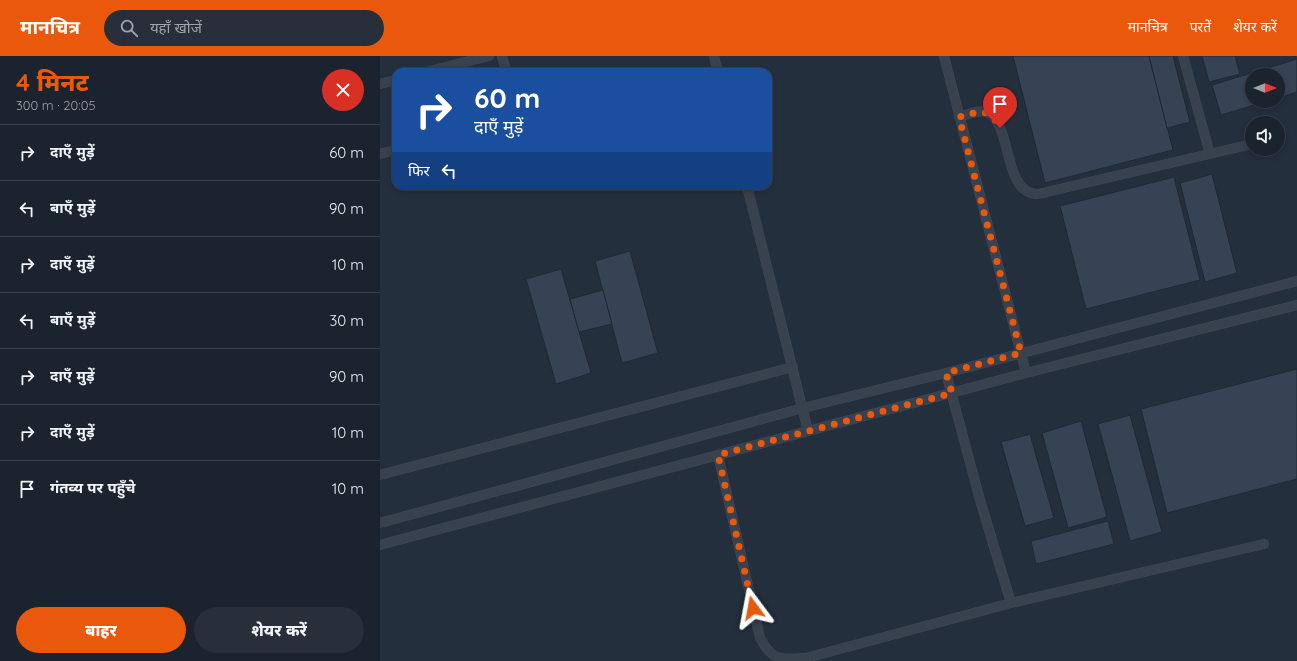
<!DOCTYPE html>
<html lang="hi">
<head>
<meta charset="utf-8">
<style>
	:root { --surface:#1b232e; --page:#282f3a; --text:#f1f3f6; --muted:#a0a4aa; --line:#39404a; --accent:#ea580c }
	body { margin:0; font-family:Quicksand,"Noto Sans Devanagari",sans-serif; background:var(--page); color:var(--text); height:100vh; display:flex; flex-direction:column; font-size:15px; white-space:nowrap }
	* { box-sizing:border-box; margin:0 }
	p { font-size:13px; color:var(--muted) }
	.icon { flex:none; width:22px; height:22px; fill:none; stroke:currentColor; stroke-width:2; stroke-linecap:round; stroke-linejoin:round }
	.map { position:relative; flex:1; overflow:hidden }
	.panel { display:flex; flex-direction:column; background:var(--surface); width:380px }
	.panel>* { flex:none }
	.top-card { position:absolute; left:12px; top:12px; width:380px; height:122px; border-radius:12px; box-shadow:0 2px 6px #0003,0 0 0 1px var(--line); background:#1a4fa0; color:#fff; overflow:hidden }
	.needle { width:26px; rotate:90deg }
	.buttons { position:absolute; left:865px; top:12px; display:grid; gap:8px }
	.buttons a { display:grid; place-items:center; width:40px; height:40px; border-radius:50%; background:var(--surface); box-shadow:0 2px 6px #0003,0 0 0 1px var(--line); font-size:20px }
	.pin { position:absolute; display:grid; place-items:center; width:34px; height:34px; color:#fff; margin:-41px -17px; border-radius:50% 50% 50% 0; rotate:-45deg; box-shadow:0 0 4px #0007 }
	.pin .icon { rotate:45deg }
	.me { position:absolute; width:44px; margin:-22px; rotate:347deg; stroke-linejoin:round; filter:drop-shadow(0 0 3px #0008) }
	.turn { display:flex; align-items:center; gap:14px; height:84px; padding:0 16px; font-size:18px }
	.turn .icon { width:52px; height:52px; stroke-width:2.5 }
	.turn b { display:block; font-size:28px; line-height:34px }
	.then { display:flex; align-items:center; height:38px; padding:0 16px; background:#0003; gap:8px; font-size:15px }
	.round { display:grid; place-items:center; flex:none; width:42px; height:42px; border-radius:21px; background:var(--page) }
	.head { display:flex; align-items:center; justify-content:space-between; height:68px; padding:0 16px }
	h1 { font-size:24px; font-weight:800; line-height:30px; color:var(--accent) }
	.button { display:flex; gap:8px; margin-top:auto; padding:8px 16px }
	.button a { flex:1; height:46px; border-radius:24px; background:var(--accent); color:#fff; font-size:16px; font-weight:800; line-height:46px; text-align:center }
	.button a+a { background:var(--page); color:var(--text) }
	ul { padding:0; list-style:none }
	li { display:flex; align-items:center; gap:12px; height:56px; padding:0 16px; border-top:1px solid var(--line) }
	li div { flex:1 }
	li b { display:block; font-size:15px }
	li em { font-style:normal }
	header { display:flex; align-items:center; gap:24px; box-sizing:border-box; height:56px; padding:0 20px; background:var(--accent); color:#fff }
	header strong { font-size:19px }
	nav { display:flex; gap:22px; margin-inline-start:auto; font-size:14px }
	.search { width:280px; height:36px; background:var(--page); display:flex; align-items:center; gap:10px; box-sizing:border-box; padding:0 14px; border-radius:22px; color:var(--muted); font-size:15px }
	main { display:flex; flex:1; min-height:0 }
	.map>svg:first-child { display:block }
	.building { fill:#364354; stroke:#1f2835 }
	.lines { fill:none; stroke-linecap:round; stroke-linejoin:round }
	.service-casing { stroke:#414a57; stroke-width:10 }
	.service { stroke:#38414e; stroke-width:9 }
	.route { stroke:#ea580c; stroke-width:7; stroke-dasharray:0 12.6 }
</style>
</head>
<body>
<header>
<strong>मानचित्र</strong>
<div class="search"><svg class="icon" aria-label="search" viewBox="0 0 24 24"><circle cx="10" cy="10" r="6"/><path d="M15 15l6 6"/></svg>यहाँ खोजें</div>
<nav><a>मानचित्र</a><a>परतें</a><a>शेयर करें</a></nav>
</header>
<main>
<section class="panel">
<div class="head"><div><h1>4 मिनट</h1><p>300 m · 20:05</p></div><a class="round" style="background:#d93025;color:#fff"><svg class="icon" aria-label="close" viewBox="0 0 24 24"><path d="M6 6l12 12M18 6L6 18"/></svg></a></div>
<ul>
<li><svg class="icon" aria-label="right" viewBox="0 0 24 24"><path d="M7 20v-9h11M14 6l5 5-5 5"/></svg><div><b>दाएँ मुड़ें</b></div><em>60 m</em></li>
<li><svg class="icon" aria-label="left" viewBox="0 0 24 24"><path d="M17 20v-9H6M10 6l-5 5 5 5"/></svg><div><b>बाएँ मुड़ें</b></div><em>90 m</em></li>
<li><svg class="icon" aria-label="right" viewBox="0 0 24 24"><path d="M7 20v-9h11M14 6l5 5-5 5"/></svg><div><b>दाएँ मुड़ें</b></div><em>10 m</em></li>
<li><svg class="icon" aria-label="left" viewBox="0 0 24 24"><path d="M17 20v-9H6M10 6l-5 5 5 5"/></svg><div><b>बाएँ मुड़ें</b></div><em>30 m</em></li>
<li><svg class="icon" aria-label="right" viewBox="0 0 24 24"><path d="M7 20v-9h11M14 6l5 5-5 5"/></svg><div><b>दाएँ मुड़ें</b></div><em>90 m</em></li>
<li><svg class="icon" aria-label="right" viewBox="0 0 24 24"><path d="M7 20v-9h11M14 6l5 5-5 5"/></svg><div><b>दाएँ मुड़ें</b></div><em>10 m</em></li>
<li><svg class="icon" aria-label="arrive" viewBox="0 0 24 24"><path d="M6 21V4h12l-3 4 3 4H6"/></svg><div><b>गंतव्य पर पहुँचे</b></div><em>10 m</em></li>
</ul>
<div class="button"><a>बाहर</a><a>शेयर करें</a></div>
</section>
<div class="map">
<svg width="917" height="605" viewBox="0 0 917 605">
	<rect width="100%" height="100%" fill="#242f3e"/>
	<g class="building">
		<polygon points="633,0 769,0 793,94 665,127"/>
		<polygon points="769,0 793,0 810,66 787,72"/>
		<polygon points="822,0 855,0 860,18 829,26"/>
		<polygon points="917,3 917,36 898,42 898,19 872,19 872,45 888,45 841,59 832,29"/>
		<polygon points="832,118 857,217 825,226 800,127"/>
		<polygon points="794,121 820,224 706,253 680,150"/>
		<polygon points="250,195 278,297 242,307 215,205"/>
		<polygon points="181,213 211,317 176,328 146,223"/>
		<polygon points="223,234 232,268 199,276 190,243"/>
		<polygon points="917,313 917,423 787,457 761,353"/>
		<polygon points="750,359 782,476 750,485 718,368"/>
		<polygon points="701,365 727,461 688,472 662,377"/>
		<polygon points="650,378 674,462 645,470 621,386"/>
		<polygon points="728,465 734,488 656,508 651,485"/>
	</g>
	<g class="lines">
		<defs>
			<g id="service">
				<polyline points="122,0 126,16"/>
				<polyline points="334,0 338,16"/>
				<polyline points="564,0 646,317"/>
				<polyline points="803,0 830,98"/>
				<polyline points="46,16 109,0"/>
				<polyline points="0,28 16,24"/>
				<path d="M579,61C588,58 598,54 606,56C633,65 622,136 656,138C661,138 667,136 671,135L872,88"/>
				<polyline points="0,98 16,94"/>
				<polyline points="367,130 428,375"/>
				<polyline points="566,317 600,444 631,547"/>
				<path d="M338,399L380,582C392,605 401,604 426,602L631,547L884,488"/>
				<polyline points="0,419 413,311"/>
				<polyline points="0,467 423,352 566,317 917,225"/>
				<polyline points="0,489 646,317 917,249"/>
			</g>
		</defs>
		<use href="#service" class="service-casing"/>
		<use href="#service" class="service"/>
	</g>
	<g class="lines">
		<path class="route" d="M373,552L338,399L572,337L566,317L641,297L579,61C600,55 609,51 620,72"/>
	</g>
</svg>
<div class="buttons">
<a><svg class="needle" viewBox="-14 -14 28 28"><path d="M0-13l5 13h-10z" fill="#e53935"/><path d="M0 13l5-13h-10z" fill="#a0a4aa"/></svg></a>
<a><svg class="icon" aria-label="sound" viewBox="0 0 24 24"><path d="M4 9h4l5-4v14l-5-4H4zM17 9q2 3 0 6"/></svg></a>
</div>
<div class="pin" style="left:620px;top:72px;background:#d93025"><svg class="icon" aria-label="arrive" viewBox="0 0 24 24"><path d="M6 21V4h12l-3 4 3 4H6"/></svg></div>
<svg class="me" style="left:373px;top:552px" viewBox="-20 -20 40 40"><path d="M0-17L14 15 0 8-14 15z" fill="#ea580c" stroke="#fff" stroke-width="4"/></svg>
<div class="top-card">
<div class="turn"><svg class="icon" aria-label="right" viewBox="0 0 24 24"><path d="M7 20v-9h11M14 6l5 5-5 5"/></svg><div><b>60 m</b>दाएँ मुड़ें</div></div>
<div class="then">फिर<svg class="icon" aria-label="left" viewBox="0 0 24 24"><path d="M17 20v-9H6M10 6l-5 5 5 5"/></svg></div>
</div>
</div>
</main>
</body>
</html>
